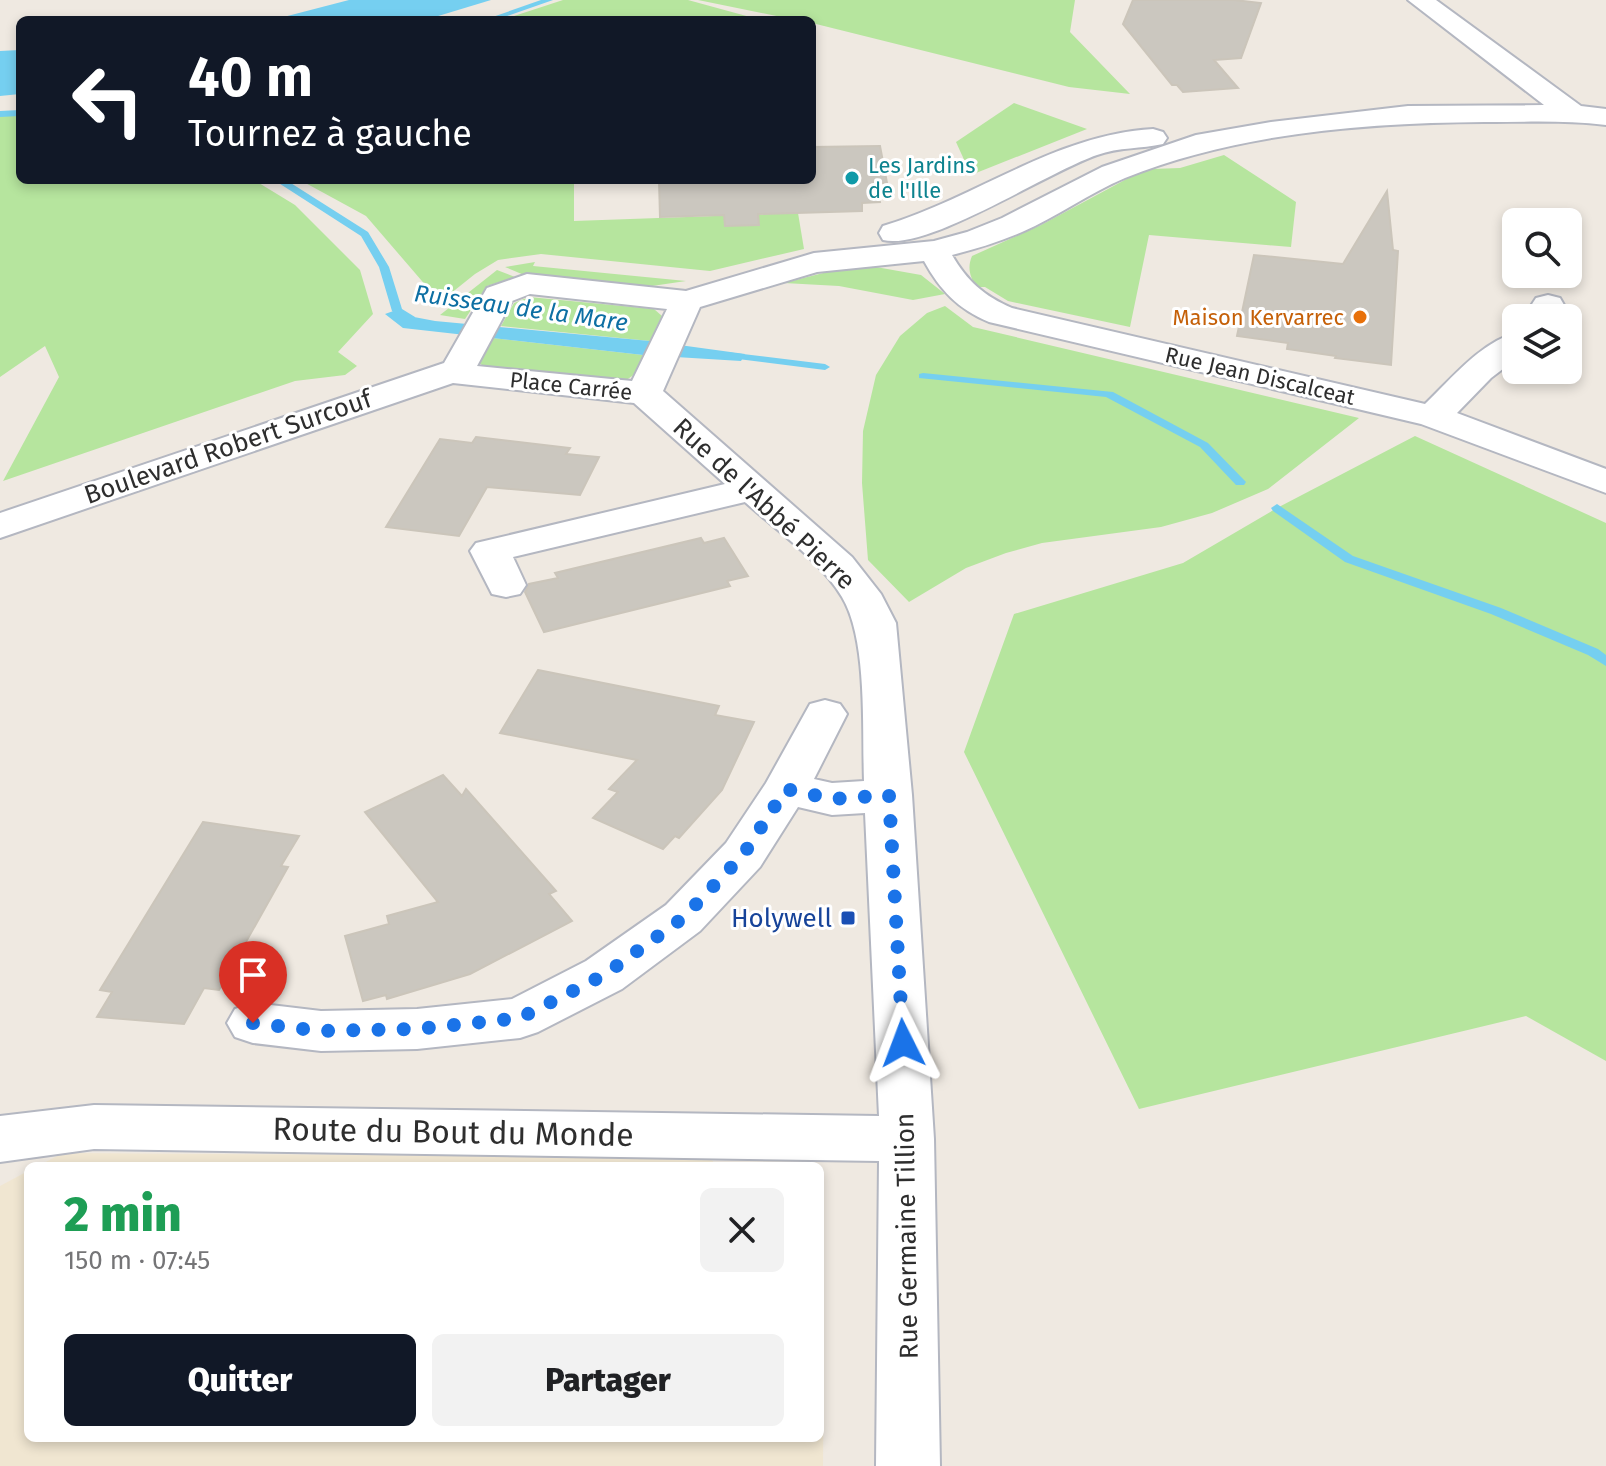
<!DOCTYPE html>
<html lang="fr">
<head>
<meta charset="utf-8">
<style>
	:root { --surface:#fff; --page:#f2f2f2; --text:#202124; --muted:#757577; --accent:#111827 }
	body { margin:0; font-family:"Fira Sans",sans-serif; background:var(--page); color:var(--text); height:100vh; display:flex; flex-direction:column; font-size:30px; white-space:nowrap }
	* { box-sizing:border-box; margin:0 }
	p { font-size:26px; color:var(--muted) }
	.icon { flex:none; width:44px; height:44px; fill:none; stroke:currentColor; stroke-width:2; stroke-linecap:round; stroke-linejoin:round }
	.map { position:relative; flex:1; overflow:hidden }
	.panel { position:absolute; left:24px; top:1162px; width:800px; height:280px; display:flex; flex-direction:column; background:var(--surface); border-radius:12px; box-shadow:0 4px 12px #0003 }
	.panel>* { flex:none }
	.guide { position:absolute; left:16px; top:16px; width:800px; height:168px; border-radius:12px; box-shadow:0 4px 12px #0003; background:#111827; color:#fff; overflow:hidden }
	.fabs { position:absolute; left:1502px; top:208px; display:grid; gap:16px }
	.fabs a { display:grid; place-items:center; width:80px; height:80px; border-radius:12px; background:var(--surface); box-shadow:0 4px 12px #0003; font-size:40px }
	.pin { position:absolute; display:grid; place-items:center; width:68px; height:68px; color:#fff; margin:-82px -34px; border-radius:50% 50% 50% 0; rotate:-45deg; box-shadow:0 0 8px #0007 }
	.pin .icon { rotate:45deg }
	.me { position:absolute; width:88px; margin:-44px; rotate:357deg; stroke-linejoin:round; filter:drop-shadow(0 0 6px #0008) }
	.turn { display:flex; align-items:center; gap:28px; height:168px; padding:0 40px; font-size:36px }
	.turn .icon { width:104px; height:104px; stroke-width:2.5 }
	.turn b { display:block; font-size:56px; line-height:68px }
	.round { display:grid; place-items:center; flex:none; width:84px; height:84px; border-radius:12px; background:var(--page) }
	.head { display:flex; align-items:center; justify-content:space-between; height:136px; padding:0 40px }
	h1 { font-size:48px; font-weight:800; line-height:60px; color:#1e9e55 }
	.button { display:flex; gap:16px; margin-top:auto; padding:16px 40px }
	.button a { flex:1; height:92px; border-radius:12px; background:var(--accent); color:#fff; font-size:32px; font-weight:800; line-height:92px; text-align:center }
	.button a+a { background:var(--page); color:var(--text) }
	.map>svg:first-child { display:block }
	.education { fill:#f0e6d1 }
	.green { fill:#b6e59e }
	.water { fill:#75cff0 }
	.lines { fill:none; stroke-linecap:round; stroke-linejoin:round }
	.stream { fill:#75cff0; fill-rule:evenodd }
	.building { fill:#cbc7bf; stroke:#cbc5ba; stroke-width:2 }
	.minor-casing { stroke:#b4b7c1; stroke-width:4 }
	.minor { fill:#fff; fill-rule:evenodd }
	.route { stroke:#1a73e8; stroke-width:14; stroke-dasharray:0 25.2 }
	.culture-dot { fill:#0f9aa8; stroke:#fff; stroke-width:3 }
	.food-dot { fill:#e8710a; stroke:#fff; stroke-width:3 }
	.transit-dot { fill:#1a4fb4; stroke:#fff; stroke-width:3 }
	.labels { text-anchor:middle; dominant-baseline:central; stroke-width:6; stroke-linejoin:round; paint-order:stroke }
	.far-culture-label { font-size:22px; fill:#0d838f; stroke:#fff; text-anchor:start }
	.far-food-label { font-size:22px; fill:#c56008; stroke:#fff; text-anchor:end }
	.far-street-label { font-size:22px; fill:#2e2e2e; stroke:#fff }
	.far-water-label { font-size:24px; font-style:italic; fill:#0d6fa3; stroke:#fff }
	.street-label { font-size:26px; fill:#2e2e2e; stroke:#fff }
	.transit-label { font-size:26px; fill:#164399; stroke:#fff; text-anchor:end }
	.near-street-label { font-size:32px; fill:#2e2e2e; stroke:#fff }
</style>
</head>
<body>
<div class="map">
<svg width="1606" height="1466" viewBox="0 0 1606 1466">
	<rect width="100%" height="100%" fill="#efe9e1"/>
	<g class="education">
		<polygon points="63,1153 710,1157 716,1166 38,1166"/>
		<polygon points="28,1171 28,1438 820,1438 820,1328 824,1334 823,1466 0,1466 0,1186"/>
	</g>
	<g class="green">
		<polygon points="563,0 688,0 761,20 502,20"/>
		<polygon points="698,0 1075,0 1070,32 1130,94 1069,87 812,23 812,20 796,20"/>
		<polygon points="1014,103 1087,129 971,175 956,142"/>
		<polygon points="20,113 20,180 254,180 295,205 360,270 373,314 338,352 357,366 345,375 295,381 3,481 59,377 45,346 0,377 0,114"/>
		<path d="M1224,155L1296,202L1291,247L1149,235L1130,327L1008,301L985,287H976C970,276 967,268 972,256L1041,225L1134,175L1152,169L1180,168Z"/>
		<polygon points="300,180 574,180 574,221 798,213 804,249 710,271 541,254 498,260 475,274 440,302 366,216"/>
		<polygon points="535,262 533,266 686,281 652,286 524,275 505,267"/>
		<polygon points="876,267 921,275 945,294 913,300 839,286 784,283 835,270"/>
		<polygon points="497,270 515,277 487,286 465,319 440,315"/>
		<polygon points="529,297 654,309 662,316 650,341 501,326 514,303"/>
		<polygon points="945,306 973,327 1359,418 1268,489 1212,513 1161,527 1042,543 1006,553 966,568 909,602 868,560 862,483 863,431 876,375 900,336 927,313"/>
		<polygon points="493,338 643,355 635,374 625,381 486,368 479,363"/>
		<polygon points="1415,436 1606,523 1606,1061 1526,1016 1139,1109 964,752 1014,614 1183,563 1277,508"/>
	</g>
	<g class="water">
		<polygon points="349,0 491,0 425,20 272,20"/>
		<polygon points="20,50 20,94 0,96 0,51"/>
		<polygon points="399,309 414,317 435,321 650,341 745,354 741,361 643,355 403,328 385,314"/>
	</g>
	<g class="lines">
		<g class="stream">
			<polygon points="541,0 553,0 496,20 484,20"/>
			<polygon points="20,110 20,116 0,117 0,111"/>
			<polygon points="274,180 286,180 368,232 389,267 402,309 415,317 415,321 407,321 392,311 379,267 361,236"/>
			<polygon points="726,352 825,364 830,367 825,370 722,357 721,355"/>
			<polygon points="923,373 1113,392 1208,443 1246,482 1244,485 1236,485 1200,447 1106,397 919,378 919,374"/>
			<polygon points="1277,504 1353,556 1501,608 1598,649 1606,655 1606,666 1588,655 1491,614 1345,562 1273,511 1271,508"/>
		</g>
	</g>
	<g class="building">
		<polygon points="1133,0 1234,0 1261,3 1241,58 1214,60 1238,88 1183,92 1177,85 1172,85 1123,24"/>
		<polygon points="880,146 887,183 878,183 880,202 862,203 862,211 758,214 759,225 725,226 724,215 660,217 659,180 812,180 812,147"/>
		<polygon points="1387,191 1393,250 1398,251 1391,365 1335,358 1336,356 1287,349 1288,343 1237,336 1254,255 1343,264"/>
		<polygon points="476,437 570,448 566,454 599,457 580,495 487,487 459,536 386,527 440,439 472,443"/>
		<polygon points="701,538 704,543 724,538 748,576 727,581 730,586 544,632 525,592 529,584 558,578 555,573"/>
		<polygon points="538,670 719,706 715,715 754,722 722,790 679,838 675,836 663,849 593,818 618,792 609,789 637,760 500,733"/>
		<polygon points="443,775 462,796 466,789 556,891 549,894 572,921 470,974 387,999 386,995 363,1001 345,936 389,924 387,916 438,902 365,812"/>
		<polygon points="203,822 299,836 281,866 288,867 219,990 204,988 184,1024 97,1017 112,992 100,990"/>
	</g>
	<g class="lines">
		<defs>
			<g id="minor">
				<path d="M1408,0H1436L1581,106L1606,109V125C1565,120 1525,122 1484,122C1364,123 1237,133 1125,178C1089,193 1057,217 1022,232C999,242 976,249 952,255C967,281 984,296 1012,308L1425,404C1451,379 1481,342 1516,333V359L1491,378L1457,413L1606,469V493L1421,424L989,322C958,309 940,290 924,261L817,272L700,307L663,391L852,557L881,594L896,623L912,795L934,1139L940,1466H876L879,1161L94,1149L0,1162V1116L94,1105L879,1116L865,813L832,815L798,807L760,867L700,931L622,989L538,1032L520,1038L417,1049L321,1051L253,1043L235,1037L227,1023L235,1009L253,1003L321,1011L417,1009L512,999L586,961L666,905L726,843L766,783L810,704L825,700L840,704L847,714L814,779L832,783L864,781C862,730 868,640 842,597C820,560 777,531 745,502L513,557L526,585L520,594L506,597L492,594L470,551L476,543L725,484L634,403L453,383L0,538V513L444,363L487,288L527,274L686,291L814,253L934,241L967,232L1002,218L1102,167L1196,135L1271,122L1408,106L1544,105ZM530,294L667,309L632,381L477,366L512,301Z"/>
				<path d="M1153,129L1163,132L1167,138L1163,144C1141,149 1119,147 1097,155C1047,172 928,251 883,240L879,233L883,226C976,198 1054,135 1153,129Z"/>
				<polygon points="1548,295 1560,298 1564,305 1557,318 1523,318 1536,298"/>
			</g>
		</defs>
		<use href="#minor" class="minor-casing"/>
		<use href="#minor" class="minor"/>
	</g>
	<g class="lines">
		<polyline class="route" points="253,1023 321,1031 417,1029 520,1018 604,975 683,918 743,855 786,789 832,799 889,795 903,1043"/>
	</g>
	<circle class="culture-dot" cx="852" cy="178" r="8"/>
	<circle class="food-dot" cx="1360" cy="317" r="8"/>
	<rect class="transit-dot" x="840" y="910" width="16" height="16" rx="4"/>
	<g class="labels">
		<g class="far-culture-label">
			<text x="868" y="165">Les Jardins<tspan x="868" dy="25">de l'Ille</tspan></text>
		</g>
		<g class="far-food-label">
			<text x="1344" y="317">Maison Kervarrec</text>
		</g>
		<g class="far-street-label">
			<text transform="translate(1260 376) rotate(13)">Rue Jean Discalceat</text>
			<text transform="translate(571 386) rotate(6)">Place Carrée</text>
		</g>
		<g class="far-water-label">
			<text transform="translate(521 308) rotate(8)">Ruisseau de la Mare</text>
		</g>
		<g class="street-label">
			<text transform="translate(228 447) rotate(-19)">Boulevard Robert Surcouf</text>
			<text transform="translate(764 504) rotate(43)">Rue de l'Abbé Pierre</text>
			<text transform="translate(907 1236) rotate(-91)">Rue Germaine Tillion</text>
		</g>
		<g class="transit-label">
			<text x="832" y="918">Holywell</text>
		</g>
		<g class="near-street-label">
			<text transform="translate(453 1132) rotate(1)">Route du Bout du Monde</text>
		</g>
	</g>
</svg>
<div class="fabs">
<a><svg class="icon" aria-label="search" viewBox="0 0 24 24"><circle cx="10" cy="10" r="6"/><path d="M15 15l6 6"/></svg></a>
<a><svg class="icon" aria-label="layers" viewBox="0 0 24 24"><path d="M12 4l9 5-9 5-9-5zM3 14l9 5 9-5"/></svg></a>
</div>
<div class="pin" style="left:253px;top:1023px;background:#d93025"><svg class="icon" aria-label="arrive" viewBox="0 0 24 24"><path d="M6 21V4h12l-3 4 3 4H6"/></svg></div>
<svg class="me" style="left:903px;top:1043px" viewBox="-20 -20 40 40"><path d="M0-17L14 15 0 8-14 15z" fill="#1a73e8" stroke="#fff" stroke-width="4"/></svg>
<div class="guide">
<div class="turn"><svg class="icon" aria-label="left" viewBox="0 0 24 24"><path d="M17 20v-9H6M10 6l-5 5 5 5"/></svg><div><b>40 m</b>Tournez à gauche</div></div>
</div>
<section class="panel">
<div class="head"><div><h1>2 min</h1><p>150 m · 07:45</p></div><a class="round"><svg class="icon" aria-label="close" viewBox="0 0 24 24"><path d="M6 6l12 12M18 6L6 18"/></svg></a></div>
<div class="button"><a>Quitter</a><a>Partager</a></div>
</section>
</div>
</body>
</html>
